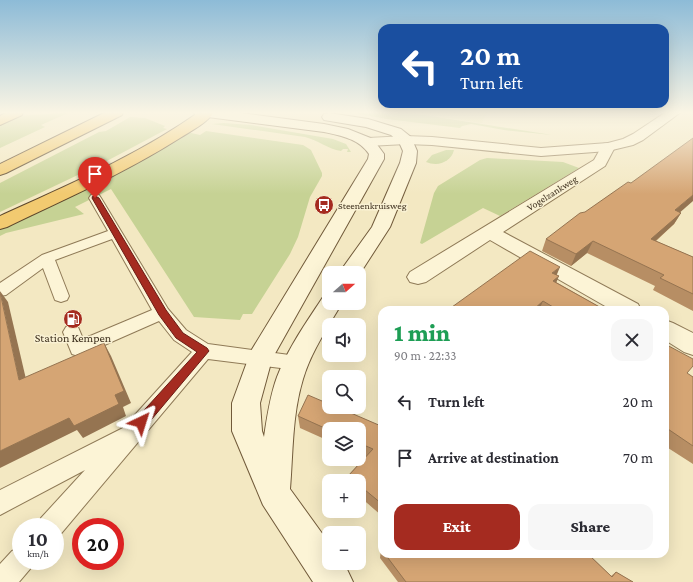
<!DOCTYPE html>
<html lang="en">
<head>
<meta charset="utf-8">
<style>
	:root { --surface:#fff; --page:#f7f7f7; --text:#2b2b33; --muted:#7c7c81; --accent:#a52b20 }
	body { margin:0; font-family:"Crimson Pro",serif; background:var(--page); color:var(--text); height:100vh; display:flex; flex-direction:column; font-size:15px; white-space:nowrap }
	* { box-sizing:border-box; margin:0 }
	p { font-size:13px; color:var(--muted) }
	.icon { flex:none; width:22px; height:22px; fill:none; stroke:currentColor; stroke-width:2; stroke-linecap:round; stroke-linejoin:round }
	.map { position:relative; flex:1; overflow:hidden }
	.side { position:absolute; left:378px; top:306px; width:291px; height:252px; display:flex; flex-direction:column; background:var(--surface); border-radius:12px; box-shadow:0 4px 16px #0002 }
	.side>* { flex:none }
	.top-card { position:absolute; left:378px; top:24px; width:291px; height:84px; border-radius:12px; box-shadow:0 4px 16px #0002; background:#1a4fa0; color:#fff; overflow:hidden }
	.needle { width:26px; rotate:69deg }
	.tools { position:absolute; left:322px; top:266px; display:grid; gap:8px }
	.tools a { display:grid; place-items:center; width:44px; height:44px; border-radius:8px; background:var(--surface); box-shadow:0 4px 16px #0002; font-size:20px }
	.speed { position:absolute; left:12px; top:518px; display:flex; gap:8px; font-size:20px; font-weight:700; text-align:center }
	.speed>* { display:grid; place-content:center; width:52px; height:52px; border-radius:50%; background:var(--surface); box-shadow:0 4px 16px #0002; line-height:1 }
	.speed small { font-size:10px; font-weight:400 }
	.speed .limit { border:6px solid #d22; background:#fff; color:#111 }
	.pin { position:absolute; display:grid; place-items:center; width:34px; height:34px; color:#fff; margin:-41px -17px; border-radius:50% 50% 50% 0; rotate:-45deg; box-shadow:0 0 4px #0007 }
	.pin .icon { rotate:45deg }
	.me { position:absolute; width:44px; margin:-22px; rotate:41deg; stroke-linejoin:round; filter:drop-shadow(0 0 3px #0008) }
	.turn { display:flex; align-items:center; gap:14px; height:84px; padding:0 16px; font-size:18px }
	.turn .icon { width:52px; height:52px; stroke-width:2.5 }
	.turn b { display:block; font-size:28px; line-height:34px }
	.round { display:grid; place-items:center; flex:none; width:42px; height:42px; border-radius:12px; background:var(--page) }
	.overview { display:flex; align-items:center; justify-content:space-between; height:68px; padding:0 16px }
	h1 { font-size:24px; font-weight:800; line-height:30px; color:#1e9e55 }
	.cta { display:flex; gap:8px; margin-top:auto; padding:8px 16px }
	.cta a { flex:1; height:46px; border-radius:12px; background:var(--accent); color:#fff; font-size:16px; font-weight:800; line-height:46px; text-align:center }
	.cta a+a { background:var(--page); color:var(--text) }
	ul { padding:0; list-style:none }
	li { display:flex; align-items:center; gap:12px; height:56px; padding:0 16px }
	li div { flex:1 }
	li b { display:block; font-size:15px }
	li em { font-style:normal }
	.map>svg:first-child { display:block }
	.farmland { fill:#e9e5ae }
	.green { fill:#c6d294 }
	.lines { fill:none; stroke-linecap:round; stroke-linejoin:round }
	.service-casing { stroke:#8f7a57; stroke-width:2 }
	.minor-casing { stroke:#8f7a57; stroke-width:2 }
	.tertiary-casing { stroke:#8f7a57; stroke-width:2 }
	.secondary-casing { stroke:#715a3a; stroke-width:2 }
	.trunk-casing { stroke:#5c462b; stroke-width:2 }
	.service { fill:#fcf4d6; fill-rule:evenodd }
	.minor { fill:#fcf4d6; fill-rule:evenodd }
	.tertiary { fill:#fcf4d6; fill-rule:evenodd }
	.secondary { fill:#fcf4d6; fill-rule:evenodd }
	.trunk { fill:#f2ca70; fill-rule:evenodd }
	.wall { fill:#b78e64 }
	.shaded-wall { fill:#957451 }
	.building { fill:#d5a574; stroke:#957451 }
	.route { fill:#a52b20; stroke:#6b1c15 }
	.labels { text-anchor:middle; dominant-baseline:central; stroke-width:3; stroke-linejoin:round; paint-order:stroke }
	.far-street-label { font-size:10px; fill:#3d2f1d; stroke:#f9f1d3 }
	.far-poi-label { font-size:10px; fill:#3d2f1d; stroke:#f9f1d3; text-anchor:start }
	.poi-label { font-size:12px; fill:#3d2f1d; stroke:#f9f1d3 }
</style>
</head>
<body>
<div class="map">
<svg width="693" height="582" viewBox="0 0 693 582">
	<rect width="100%" height="100%" fill="#f3e8c2"/>
	<polygon class="farmland" points="405,112 487,112 482,123"/>
	<g class="green">
		<polygon points="348,112 405,112 552,135 504,130 471,124 462,126 460,128 387,119"/>
		<path d="M58,113H68L41,125L45,127L0,148V124C4,122 10,118 14,117C28,114 43,115 58,113Z"/>
		<polygon points="130,117 145,118 165,126 163,128 167,129 103,163 0,212 0,183 99,132 106,131"/>
		<path d="M224,123L251,125L333,139L346,144L351,152H347L348,149H343L341,151C328,149 318,140 305,137L212,124Z"/>
		<polygon points="206,131 303,145 311,150 322,173 322,176 310,197 298,237 290,254 252,314 243,314 240,320 194,317 111,189 75,207 84,214 6,233 0,236 0,229 187,132 200,135"/>
		<path d="M446,150H454C451,162 438,167 426,162L432,155Z"/>
		<polygon points="487,158 563,162 579,168 500,216 483,208 422,244 420,243 434,193 438,186 480,160"/>
	</g>
	<g class="lines">
		<defs>
			<g id="service">
				<polygon points="95,194 99,195 101,198 168,309 186,330 208,344 297,356 304,358 306,363 304,368 297,370 208,359 59,536 55,537 55,527 38,527 41,518 85,470 0,515 0,490 123,428 192,352 174,340 159,321 84,354 78,356 72,354 63,332 66,327 72,325 78,327 83,339 152,310 112,239 55,260 69,296 67,300 61,302 55,300 43,268 6,295 0,296 0,283 42,255 108,231 89,198 91,195"/>
				<polygon points="21,547 21,561 34,561 30,569 19,582 0,582 0,564 12,551"/>
			</g>
			<g id="minor">
				<polygon points="608,143 613,144 615,147 605,166 503,232 638,304 641,310 612,310 490,240 426,282 418,284 410,282 407,277 410,272 594,160 603,144"/>
				<polygon points="665,320 673,323 693,333 693,355 684,352 665,340"/>
			</g>
			<polygon id="tertiary" points="666,112 681,112 643,140 633,145 608,151 541,156 432,145 406,144 368,146 363,145 361,142 363,139 368,138 406,136 432,137 541,148 608,143 623,139 633,134"/>
			<g id="secondary">
				<path d="M194,112H233L324,124L348,129L373,139L384,154V159L272,359L260,403L262,431L264,437C267,417 270,396 277,377C288,348 306,323 323,297L329,296V303H342C328,327 311,352 303,379C292,415 293,453 290,489L329,543V563H344L353,582H313L263,505L232,431V403L251,351L368,159L369,154C359,139 342,136 324,132L200,116L195,115Z"/>
				<polygon points="329,113 368,119 401,129 411,137 417,151 416,163 390,227 359,275 359,273 339,273 372,227 400,163 403,151 399,142 391,135 366,127 324,120 322,117 324,114"/>
			</g>
			<g id="trunk">
				<polygon points="7,112 23,112 22,115 0,125 0,116"/>
				<polygon points="106,112 123,112 122,115 6,173 0,175 0,164"/>
				<path d="M199,112H214C207,123 191,131 180,138C125,173 65,199 7,227L0,229V216C68,185 137,156 199,112Z"/>
			</g>
		</defs>
		<use href="#service" class="service-casing"/>
		<use href="#minor" class="minor-casing"/>
		<use href="#tertiary" class="tertiary-casing"/>
		<use href="#secondary" class="secondary-casing"/>
		<use href="#trunk" class="trunk-casing"/>
		<use href="#service" class="service"/>
		<use href="#minor" class="minor"/>
		<use href="#tertiary" class="tertiary"/>
		<use href="#secondary" class="secondary"/>
		<use href="#trunk" class="trunk"/>
	</g>
	<g class="wall">
		<polygon points="680,212 681,213 674,224 656,241 693,257 693,311 653,290 655,286 587,253 571,266 542,251 546,239"/>
		<polygon points="556,275 556,282 605,310 451,310 452,307"/>
		<polygon points="665,344 687,374 693,377 693,464 665,446"/>
		<polygon points="298,416 381,426 382,424 382,516 359,496 359,481 348,481 348,476 365,457 359,454 359,429 329,429 329,441 300,428"/>
		<polygon points="382,548 382,554 588,554 611,576 616,572 633,582 398,582 380,558 381,549"/>
	</g>
	<g class="shaded-wall">
		<polygon points="693,195 693,201 669,222 675,210"/>
		<polygon points="681,213 674,224 644,251 651,239"/>
		<polygon points="593,241 587,253 571,266 576,254"/>
		<polygon points="560,267 555,279 552,273"/>
		<polygon points="559,276 554,288 553,281"/>
		<polygon points="0,291 8,302 29,392 19,380"/>
		<polygon points="543,301 539,310 533,310"/>
		<polygon points="104,343 111,356 131,403 123,407 126,416 83,438 77,430 0,468 0,451 115,395"/>
	</g>
	<g class="building">
		<polygon points="693,138 693,195 675,210 681,213 651,239 693,257 693,294 660,278 664,275 593,241 576,254 546,239 580,213 585,212 628,182 631,183"/>
		<polygon points="530,251 560,267 552,273 559,276 553,281 605,310 558,310 543,301 533,310 455,310 452,307"/>
		<polygon points="0,292 19,380 104,343 124,391 115,395 119,404 74,426 69,418 0,451"/>
		<polygon points="665,344 693,359 693,366 687,373 693,377 693,446 665,427"/>
		<polygon points="308,395 329,404 329,407 337,407 381,426 382,424 382,504 359,485 359,481 354,481 348,476 373,449 359,443 359,429 329,429 329,430 298,416"/>
		<polygon points="385,554 588,554 612,577 616,572 633,582 406,582"/>
	</g>
	<linearGradient id="sky" x2="0" y2="1"><stop stop-color="#8dbbd7"/><stop offset="0.58" stop-color="#faf5e4"/><stop offset="1" stop-color="#faf5e4" stop-opacity="0"/></linearGradient>
	<rect width="693" height="194" fill="url(#sky)"/>
	<polygon class="route" points="93,196 95,196 99,198 166,310 183,333 207,348 209,351 146,426 141,427 137,426 135,422 137,418 197,352 176,338 159,315 92,198"/>
	<defs>
		<symbol id="bus-disc" viewBox="-11 -11 22 22"><circle r="9.5" fill="#a52b20" stroke="#f9f1d3"/><path d="M-5-6H5V4H4V6H2V4H-2V6H-4V4H-5ZM-3.5-4V0h7V-4ZM-3.5 1.2v1.5H-2V1.2ZM2 1.2v1.5H3.5V1.2Z" fill="#fff"/></symbol>
		<symbol id="fuel-disc" viewBox="-11 -11 22 22"><circle r="9.5" fill="#a52b20" stroke="#f9f1d3"/><path d="M-5.5-6h7V0h2V4h1.3V-2.5L3-4.5l.8-.8L6-3V5H2.5V1h-1V6h-7ZM-4.2-4.7v3.2H.2V-4.7Z" fill="#fff"/></symbol>
	</defs>
	<g fill-rule="evenodd">
		<use href="#bus-disc" x="313" y="194" width="22" height="22"/>
		<use href="#fuel-disc" x="62" y="308" width="22" height="22"/>
	</g>
	<g class="labels">
		<g class="far-street-label">
			<text transform="translate(552 193) rotate(-32)">Vogelzankweg</text>
		</g>
		<g class="far-poi-label">
			<text x="338" y="205">Steenenkruisweg</text>
		</g>
		<g class="poi-label">
			<text x="73" y="338">Station Kempen</text>
		</g>
	</g>
</svg>
<div class="tools">
<a><svg class="needle" viewBox="-14 -14 28 28"><path d="M0-13l5 13h-10z" fill="#e53935"/><path d="M0 13l5-13h-10z" fill="#7c7c81"/></svg></a>
<a><svg class="icon" aria-label="sound" viewBox="0 0 24 24"><path d="M4 9h4l5-4v14l-5-4H4zM17 9q2 3 0 6"/></svg></a>
<a><svg class="icon" aria-label="search" viewBox="0 0 24 24"><circle cx="10" cy="10" r="6"/><path d="M15 15l6 6"/></svg></a>
<a><svg class="icon" aria-label="layers" viewBox="0 0 24 24"><path d="M12 4l9 5-9 5-9-5zM3 14l9 5 9-5"/></svg></a>
<a>+</a>
<a>−</a>
</div>
<div class="speed"><div>10<small>km/h</small></div><div class="limit">20</div></div>
<div class="pin" style="left:95px;top:198px;background:#d93025"><svg class="icon" aria-label="arrive" viewBox="0 0 24 24"><path d="M6 21V4h12l-3 4 3 4H6"/></svg></div>
<svg class="me" style="left:141px;top:422px" viewBox="-20 -20 40 40"><path d="M0-17L14 15 0 8-14 15z" fill="#a52b20" stroke="#fff" stroke-width="4"/></svg>
<div class="top-card">
<div class="turn"><svg class="icon" aria-label="left" viewBox="0 0 24 24"><path d="M17 20v-9H6M10 6l-5 5 5 5"/></svg><div><b>20 m</b>Turn left</div></div>
</div>
<section class="side">
<div class="overview"><div><h1>1 min</h1><p>90 m · 22:33</p></div><a class="round"><svg class="icon" aria-label="close" viewBox="0 0 24 24"><path d="M6 6l12 12M18 6L6 18"/></svg></a></div>
<ul>
<li><svg class="icon" aria-label="left" viewBox="0 0 24 24"><path d="M17 20v-9H6M10 6l-5 5 5 5"/></svg><div><b>Turn left</b></div><em>20 m</em></li>
<li><svg class="icon" aria-label="arrive" viewBox="0 0 24 24"><path d="M6 21V4h12l-3 4 3 4H6"/></svg><div><b>Arrive at destination</b></div><em>70 m</em></li>
</ul>
<div class="cta"><a>Exit</a><a>Share</a></div>
</section>
</div>
</body>
</html>
